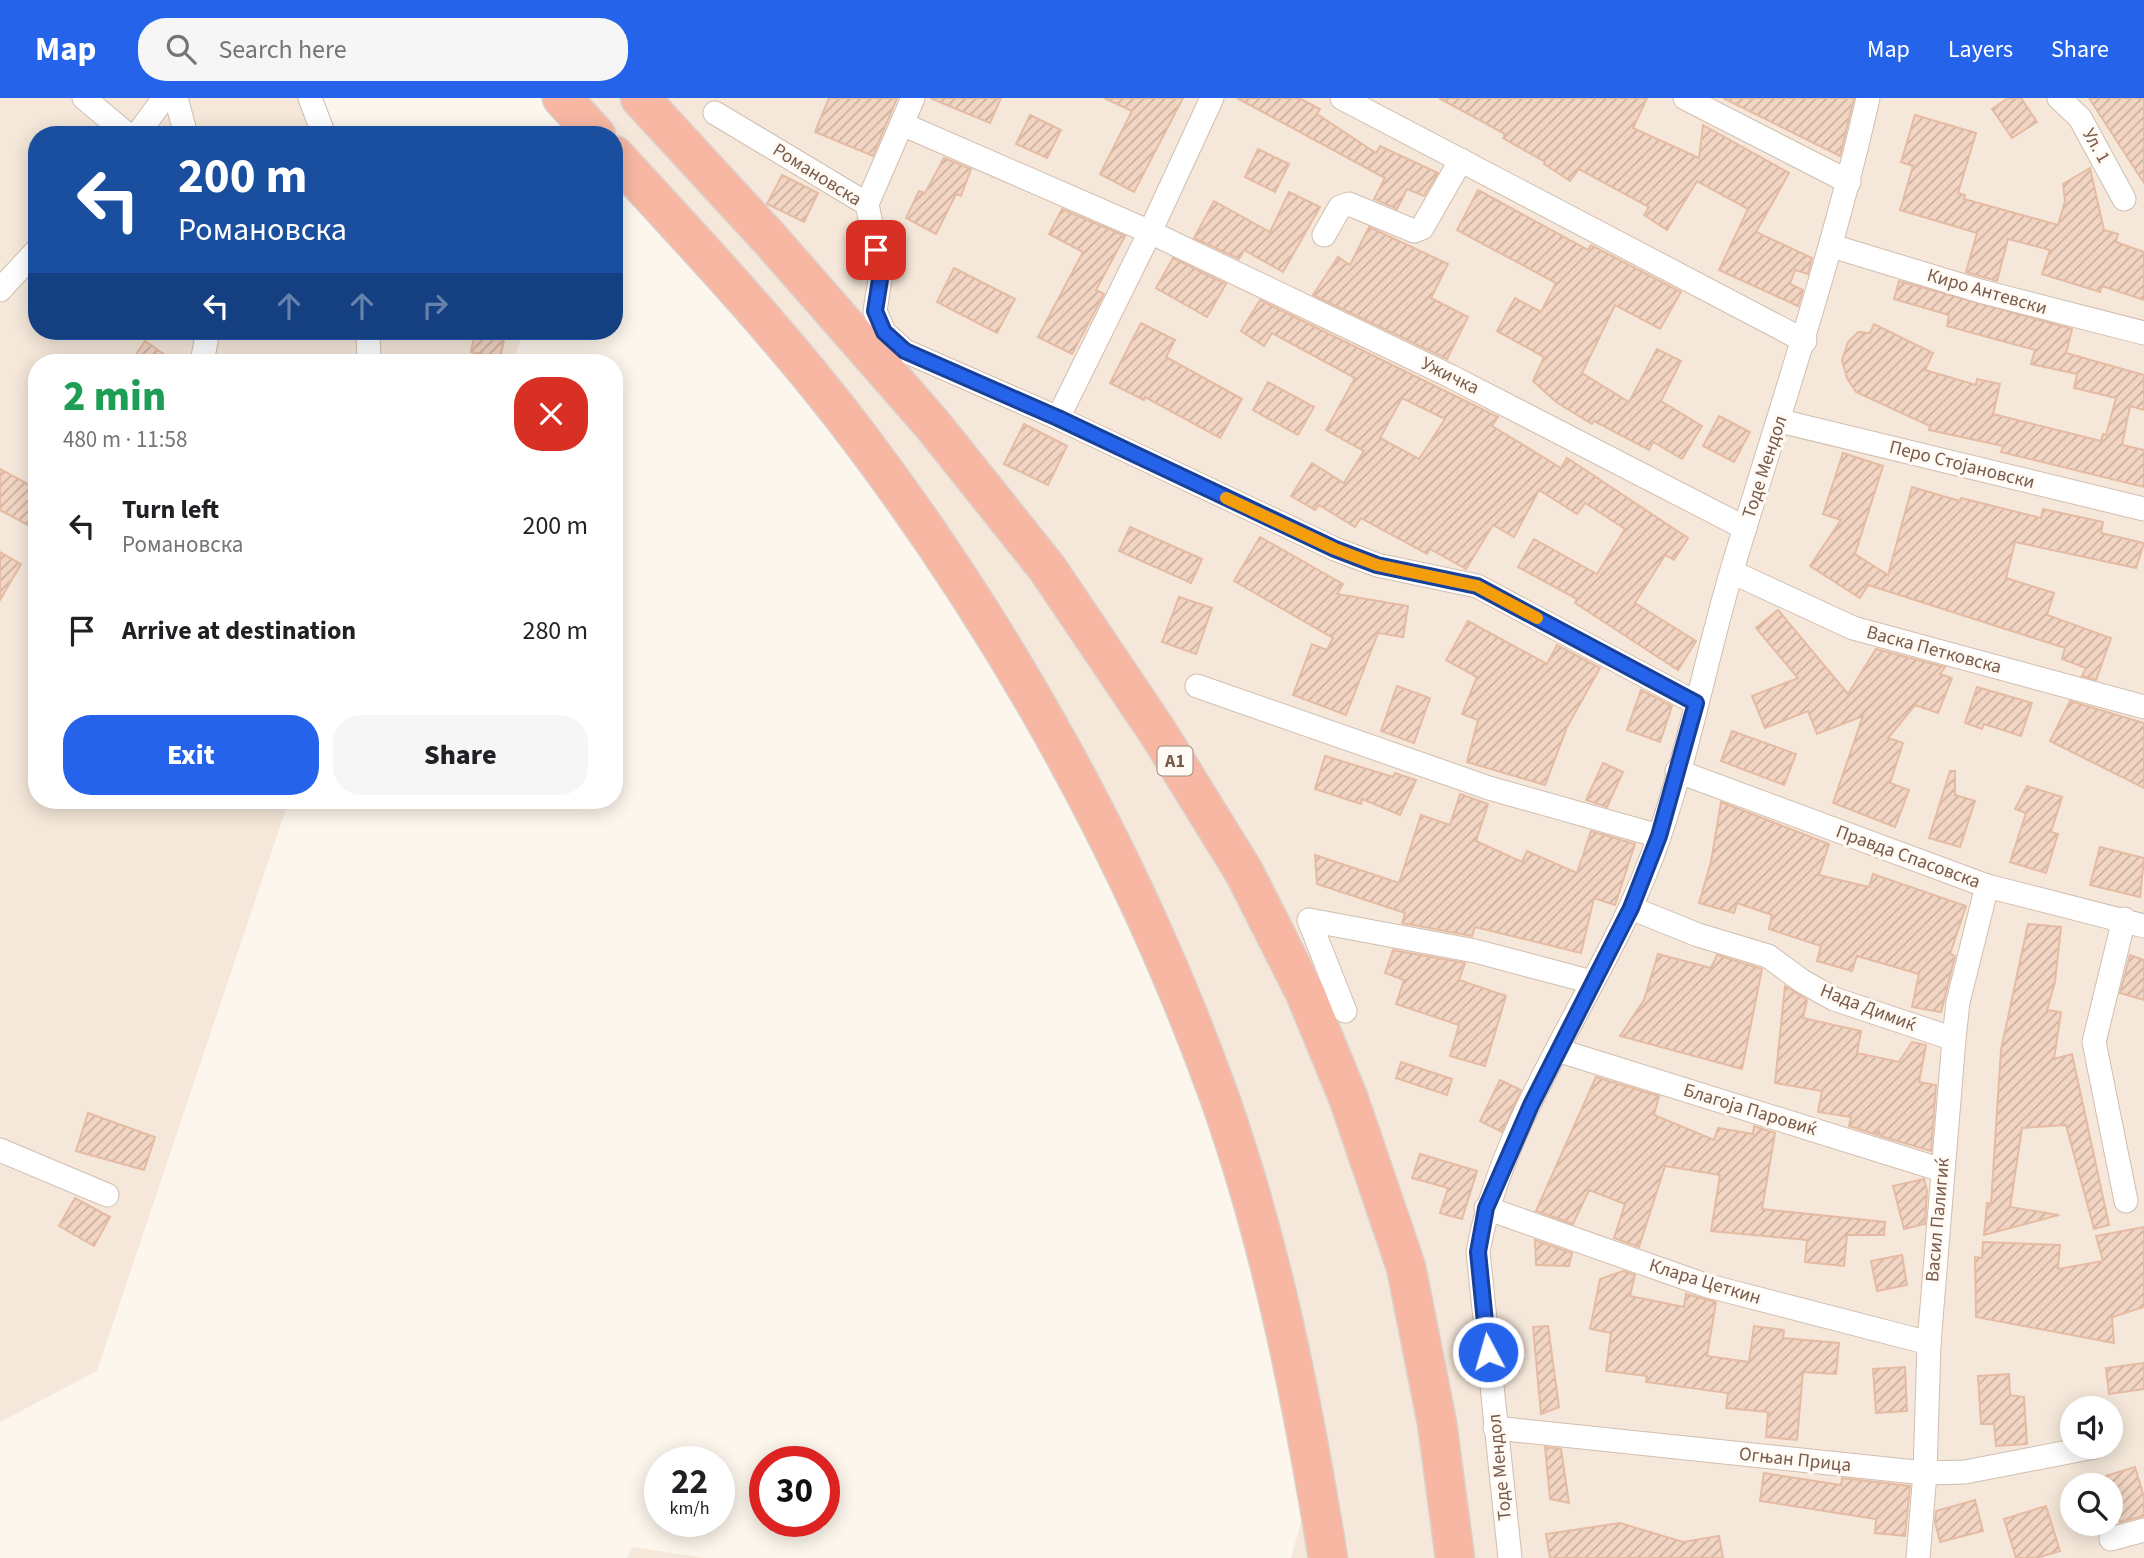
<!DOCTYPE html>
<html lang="en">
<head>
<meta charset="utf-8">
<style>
	:root { --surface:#fff; --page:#f6f6f6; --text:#202124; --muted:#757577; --accent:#2563eb }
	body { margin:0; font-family:"Source Sans 3",sans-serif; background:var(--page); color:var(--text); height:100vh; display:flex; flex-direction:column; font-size:26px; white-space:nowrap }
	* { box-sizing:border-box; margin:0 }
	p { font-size:23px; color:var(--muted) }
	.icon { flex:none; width:38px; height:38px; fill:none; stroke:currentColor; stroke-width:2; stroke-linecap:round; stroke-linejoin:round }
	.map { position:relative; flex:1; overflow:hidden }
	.drawer { position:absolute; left:28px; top:256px; width:595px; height:455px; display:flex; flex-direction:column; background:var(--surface); border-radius:28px; box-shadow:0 4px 18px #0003 }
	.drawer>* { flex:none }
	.hud { position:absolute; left:28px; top:28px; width:595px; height:214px; border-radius:28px; box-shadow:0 4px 18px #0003; background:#1a4fa0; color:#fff; overflow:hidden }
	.fabs { position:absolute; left:2060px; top:1298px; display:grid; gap:14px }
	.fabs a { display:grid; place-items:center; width:63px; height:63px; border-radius:50%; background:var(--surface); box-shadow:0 4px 18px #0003; font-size:35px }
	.speed { position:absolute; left:644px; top:1348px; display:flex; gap:14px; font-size:35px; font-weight:700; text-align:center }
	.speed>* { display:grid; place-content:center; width:91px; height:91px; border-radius:50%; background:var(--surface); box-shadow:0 4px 18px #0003; line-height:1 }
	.speed small { font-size:18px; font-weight:400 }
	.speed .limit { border:10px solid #d22; background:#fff; color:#111 }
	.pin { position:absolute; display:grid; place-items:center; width:60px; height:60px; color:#fff; margin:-30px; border-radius:14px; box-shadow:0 4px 10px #0006 }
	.me { position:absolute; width:77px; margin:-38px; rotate:354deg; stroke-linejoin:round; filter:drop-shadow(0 0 5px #0008) }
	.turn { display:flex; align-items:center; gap:24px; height:147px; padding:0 35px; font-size:32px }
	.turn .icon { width:91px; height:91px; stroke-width:2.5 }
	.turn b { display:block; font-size:49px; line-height:60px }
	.lanes { display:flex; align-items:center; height:66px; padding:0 35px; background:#0003; justify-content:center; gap:35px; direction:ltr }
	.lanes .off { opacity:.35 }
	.round { display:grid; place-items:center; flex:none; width:74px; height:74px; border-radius:28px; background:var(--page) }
	.headline { display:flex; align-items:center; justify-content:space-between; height:119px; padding:0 35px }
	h1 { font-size:42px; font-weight:800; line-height:52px; color:#1e9e55 }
	.primary-button { display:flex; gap:14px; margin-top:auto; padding:14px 35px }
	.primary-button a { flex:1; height:80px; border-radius:28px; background:var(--accent); color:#fff; font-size:28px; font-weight:800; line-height:80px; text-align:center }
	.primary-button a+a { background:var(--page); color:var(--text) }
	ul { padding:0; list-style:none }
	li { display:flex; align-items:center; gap:21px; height:105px; padding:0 35px }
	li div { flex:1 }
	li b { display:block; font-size:26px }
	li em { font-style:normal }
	header { display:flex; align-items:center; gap:42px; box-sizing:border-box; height:98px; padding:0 35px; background:var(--accent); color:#fff }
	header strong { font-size:33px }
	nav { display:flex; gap:38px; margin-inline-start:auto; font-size:24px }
	.search { width:490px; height:63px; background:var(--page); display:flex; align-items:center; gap:18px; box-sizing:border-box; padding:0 24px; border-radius:28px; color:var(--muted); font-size:26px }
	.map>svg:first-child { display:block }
	.residential { fill:#f5e8da; fill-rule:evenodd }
	.building { fill:url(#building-hatch); stroke:#e6bba3; stroke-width:2; fill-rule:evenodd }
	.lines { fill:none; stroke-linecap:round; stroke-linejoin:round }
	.street-casing { stroke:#d1beb0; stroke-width:25 }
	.highway-casing { stroke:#dad1cd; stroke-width:41 }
	.street { stroke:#fff; stroke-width:23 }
	.highway { stroke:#f7b7a3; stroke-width:38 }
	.route-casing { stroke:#184099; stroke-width:18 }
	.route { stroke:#2563eb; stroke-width:12 }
	.slow { stroke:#f59e0b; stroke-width:12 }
	.labels { text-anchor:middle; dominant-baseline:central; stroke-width:6; stroke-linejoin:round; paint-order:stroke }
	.shield { fill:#fffaf3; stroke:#a28b7f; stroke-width:2 }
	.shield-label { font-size:18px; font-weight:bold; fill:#7a5c4d }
	.street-label { font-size:19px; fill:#7a5c4d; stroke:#fffaf3 }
</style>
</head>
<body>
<header>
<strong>Map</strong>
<div class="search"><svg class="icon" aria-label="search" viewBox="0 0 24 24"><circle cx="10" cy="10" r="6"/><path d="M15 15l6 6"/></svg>Search here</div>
<nav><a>Map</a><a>Layers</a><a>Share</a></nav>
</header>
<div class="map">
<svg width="2144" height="1460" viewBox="0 0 2144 1460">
	<defs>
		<pattern id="building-hatch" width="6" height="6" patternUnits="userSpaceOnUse" patternTransform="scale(1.75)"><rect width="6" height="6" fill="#f3d5c3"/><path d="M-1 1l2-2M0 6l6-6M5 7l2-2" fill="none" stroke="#cab0a1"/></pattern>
	</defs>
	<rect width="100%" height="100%" fill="#fdf6ec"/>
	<g class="residential">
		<polygon points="0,0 310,0 324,37 37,37 37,233 523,233 514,264 37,264 37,702 289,702 97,1273 0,1324"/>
		<path d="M562,0H2144V1460H1291L1314,1375L1219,1000L966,490ZM2072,1311H2110V1349H2072ZM2072,1388H2110V1426H2072Z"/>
		<polygon points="633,1449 704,1460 627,1460"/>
	</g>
	<g class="building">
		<polygon points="829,0 897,0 873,58 815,34"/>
		<polygon points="930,0 1001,0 990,25"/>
		<polygon points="1104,0 1183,0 1134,94 1100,76 1132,13"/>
		<polygon points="1237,0 1299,0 1320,11 1317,16 1376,55 1380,48 1438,75 1424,98 1407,91 1397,111 1374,101 1385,80"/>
		<polygon points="1439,0 1647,0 1633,30 1699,60 1703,27 1789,75 1756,134 1812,160 1808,176 1795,172 1790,186 1803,192 1798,208 1719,172 1748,111 1697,83 1667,132 1644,117 1649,109 1579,71 1570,83 1544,66 1545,64 1503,40 1505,36"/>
		<polygon points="1723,0 1854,0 1840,58"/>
		<polygon points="2008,0 2021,0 2037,24 2012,40 1992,11"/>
		<polygon points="2089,0 2144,0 2144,85"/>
		<polygon points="1030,17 1061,32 1047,60 1016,46"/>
		<polygon points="1915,17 1976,35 1958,95 1965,97 1964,101 2058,127 2065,103 2063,86 2090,70 2104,132 2118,136 2116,144 2144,154 2144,202 2102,188 2100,194 2042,176 2050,152 2008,141 1997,183 1966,174 1977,135 1900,112 1913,68 1901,64"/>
		<polygon points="1258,51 1289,66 1275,94 1245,79"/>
		<polygon points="944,60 971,71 961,98 956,96 936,136 906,120 919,93 925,95"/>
		<polygon points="782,77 818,95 804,124 767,106"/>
		<polygon points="1478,92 1588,152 1591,147 1681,194 1660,231 1615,207 1582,275 1629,304 1657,251 1681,263 1661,303 1702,328 1682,361 1653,344 1649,352 1594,323 1592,326 1556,304 1533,283 1544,259 1497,233 1515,200 1541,214 1556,185 1457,132"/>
		<polygon points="1289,94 1320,109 1283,174 1244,152 1239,161 1194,140 1214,103 1270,134"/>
		<polygon points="1062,111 1125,138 1096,192 1104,196 1072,256 1038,239 1083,154 1049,136"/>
		<polygon points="1369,129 1448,166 1431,200 1468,219 1447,261 1313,197 1338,159 1350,167"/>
		<polygon points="1173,160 1226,186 1207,219 1156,190"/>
		<polygon points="954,170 1015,201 997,235 937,204"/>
		<polygon points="1899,183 2072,231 2066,255 2144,277 2144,312 2130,308 2122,347 2144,352 2144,389 2001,354 2003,348 1929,332 1930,328 1856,294 1847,280 1842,262 1848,244 1858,234 1870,235 1874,226 1933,255 1925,272 1976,287 1977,281 2000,286 1993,316 2101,343 2103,336 2106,337 2116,300 2074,290 2077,276 2031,266 2035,252 1947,228 1949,217 1894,201"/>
		<path d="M1260,202L1498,319L1492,328L1561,370L1567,360L1688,440L1674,462L1665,457L1635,505L1696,543L1678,572L1575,505L1577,501L1518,469L1534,441L1597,476L1625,431L1585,405L1577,416L1539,392L1514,439L1493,427L1466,471L1430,451L1427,456L1361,420L1355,429L1319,407L1315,412L1291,398L1312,365L1344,385L1364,353L1326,332L1355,280L1272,235L1264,248L1241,233ZM1402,300L1445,321L1419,361L1380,340Z"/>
		<polygon points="1141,225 1175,242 1166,259 1242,301 1220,340 1145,299 1144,302 1110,285"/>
		<polygon points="475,233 506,233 500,260 471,254"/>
		<polygon points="145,243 175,264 131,264"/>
		<polygon points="1268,284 1314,309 1298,337 1253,312"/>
		<polygon points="1719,318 1750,334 1734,364 1703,348"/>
		<polygon points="1024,326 1067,348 1048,387 1004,366"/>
		<polygon points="1843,355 1883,368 1855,456 1888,477 1912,389 1960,403 1961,400 2041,420 2043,411 2103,424 2101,435 2144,445 2136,470 2015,444 2006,480 2054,495 2047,517 2111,540 2096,582 2082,578 2086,570 2062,561 2065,550 1868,487 1860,500 1810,468 1841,422 1823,416"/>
		<polygon points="0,371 37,391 37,432 0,412"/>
		<polygon points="1130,429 1202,461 1191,485 1119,453"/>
		<polygon points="1260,439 1343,486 1337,496 1408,508 1403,539 1378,535 1346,617 1293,597 1312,546 1327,552 1333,540 1234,483"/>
		<polygon points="0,454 21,466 0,502"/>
		<polygon points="1179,499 1212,510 1196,556 1162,544"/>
		<polygon points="1778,512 1848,596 1876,551 1945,569 1940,576 1952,580 1938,615 1915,607 1888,640 1903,645 1890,685 1909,692 1895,729 1833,705 1863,618 1817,636 1808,613 1765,630 1752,598 1798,580 1756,530"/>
		<polygon points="1468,523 1547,566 1557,547 1600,570 1567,629 1545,687 1467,664 1478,622 1462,616 1477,579 1446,562"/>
		<polygon points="1397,588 1430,600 1414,645 1381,633"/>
		<polygon points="1977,589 2032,605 2021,638 1984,626 1982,631 1965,625"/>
		<polygon points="1641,592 1672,608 1660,644 1627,632"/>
		<polygon points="2070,603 2144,625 2144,690 2050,643"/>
		<polygon points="1732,633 1796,656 1784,687 1721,663"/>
		<polygon points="1325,658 1393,679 1395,675 1416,682 1400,717 1362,701 1361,706 1315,691"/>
		<polygon points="1603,665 1623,674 1607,709 1586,702"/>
		<polygon points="1950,673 1955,673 1955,697 1975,703 1960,749 1929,740"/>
		<polygon points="2027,688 2062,699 2051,734 2058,736 2046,775 2010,764 2026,715 2015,711"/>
		<polygon points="1460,696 1488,706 1476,743 1522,764 1527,753 1577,775 1591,733 1635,746 1615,807 1594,800 1581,855 1475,829 1472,838 1402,825 1405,815 1317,786 1315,757 1399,785 1421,717 1450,727"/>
		<polygon points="1721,704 1829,746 1819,777 1869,789 1873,776 1966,808 1950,856 1955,858 1941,914 1912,909 1919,876 1857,858 1852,873 1817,863 1821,848 1769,831 1772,817 1737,805 1734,815 1699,805 1711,764"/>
		<polygon points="2100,749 2144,760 2140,799 2090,787"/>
		<polygon points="2028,826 2061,829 2055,884 2047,912 2061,914 2054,961 2072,956 2109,1127 2094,1131 2066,1027 2022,1030 2010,1109 2059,1117 1984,1137 1987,1105 1991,1106 2001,952"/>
		<polygon points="1393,852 1465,865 1459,882 1506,898 1485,968 1450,958 1459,927 1396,906 1404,882 1385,875"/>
		<polygon points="1658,856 1711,870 1717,857 1762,871 1742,971 1620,938 1644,902"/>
		<polygon points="2130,857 2144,862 2144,902 2120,895"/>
		<polygon points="1785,888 1807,902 1803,920 1861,933 1857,955 1899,964 1912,944 1926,947 1919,984 1936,987 1931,1053 1880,1038 1878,1030 1877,1037 1849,1028 1851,1019 1818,1014 1822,993 1775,985"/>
		<polygon points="1401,964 1452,981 1447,997 1396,980"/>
		<polygon points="1596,979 1659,998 1654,1017 1714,1042 1718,1030 1753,1036 1754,1028 1775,1035 1762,1111 1885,1124 1884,1137 1847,1137 1844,1168 1805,1164 1807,1142 1711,1133 1720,1077 1665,1068 1639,1149 1614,1140 1625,1106 1589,1092 1573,1126 1536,1113"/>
		<polygon points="1500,982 1521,992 1502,1034 1480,1023"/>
		<polygon points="88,1015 155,1039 144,1072 76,1053"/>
		<polygon points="1420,1056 1477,1073 1462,1121 1440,1115 1448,1090 1412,1080"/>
		<polygon points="1924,1081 1927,1093 1925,1126 1904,1131 1893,1088"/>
		<polygon points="75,1100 110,1119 94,1148 59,1128"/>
		<polygon points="2144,1129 2144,1209 2112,1219 2114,1245 1976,1219 1975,1159 1982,1160 1983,1144 2060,1147 2058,1171 2103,1163 2096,1138"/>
		<polygon points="1535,1142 1572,1155 1569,1168 1536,1167"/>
		<polygon points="1902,1157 1907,1187 1877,1193 1871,1163"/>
		<polygon points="1623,1173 1635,1177 1630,1198 1684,1209 1686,1196 1716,1204 1707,1258 1749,1264 1754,1228 1784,1232 1783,1240 1839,1245 1836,1276 1803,1274 1797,1342 1766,1339 1768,1314 1726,1310 1728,1295 1646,1284 1647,1278 1606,1273 1611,1235 1590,1231 1600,1181"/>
		<polygon points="1548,1228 1559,1309 1541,1316 1533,1229"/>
		<polygon points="2144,1265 2144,1291 2109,1296 2106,1270"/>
		<polygon points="1905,1269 1907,1313 1876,1315 1873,1271"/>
		<polygon points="2009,1276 2010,1297 2024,1299 2027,1346 1996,1348 1994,1326 1981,1326 1978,1278"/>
		<polygon points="1545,1349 1561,1351 1569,1405 1550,1401"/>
		<polygon points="2135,1369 2144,1399 2144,1418 2120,1424 2106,1378"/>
		<polygon points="1764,1375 1841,1387 1842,1380 1910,1388 1905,1438 1875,1435 1876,1421 1760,1403"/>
		<polygon points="1975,1402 1983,1433 1940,1444 1935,1424 1936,1413"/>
		<polygon points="2046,1408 2060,1453 2036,1460 2016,1460 2004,1421"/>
		<polygon points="1620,1425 1683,1444 1719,1438 1723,1460 1550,1460 1546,1436"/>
	</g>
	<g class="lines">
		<defs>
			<g id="street">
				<polyline points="84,0 128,37"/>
				<polyline points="176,0 186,37"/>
				<polyline points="310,0 324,37"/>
				<polyline points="1342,0 1805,243"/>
				<polyline points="1685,0 1849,84"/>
				<polyline points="2059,0 2080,20 2124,101"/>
				<polyline points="715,15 867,106 881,175 875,213 884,234 905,253 1058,320 1335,451 1377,467 1477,488 1696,605"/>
				<polyline points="902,26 1150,134 1450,278 1745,430"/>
				<polyline points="137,37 164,0"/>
				<polyline points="867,106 913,0"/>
				<polyline points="1324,137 1340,109 1349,106 1414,133 1422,130 1461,62"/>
				<polyline points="1832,148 1980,193 2144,235"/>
				<polyline points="0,192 37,152"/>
				<polyline points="368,233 369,264"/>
				<polyline points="202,264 208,233"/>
				<polyline points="1058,320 1150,134 1212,0"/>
				<polyline points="1780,323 2144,411"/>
				<polyline points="1732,474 1853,530 2144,609"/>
				<polyline points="1197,588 1489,690 1659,738"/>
				<polyline points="1677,673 1987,788 2144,828"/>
				<polyline points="1631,810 1698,837 1768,858 1802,883 1834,901 1954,941"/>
				<polyline points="2124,821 2094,944 2126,1103"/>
				<polyline points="1345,913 1309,822 1475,853 1592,884"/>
				<polyline points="1557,952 1942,1072"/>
				<polyline points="0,1052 107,1097"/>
				<polyline points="1486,1110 1705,1187 1929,1245"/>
				<polyline points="1495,1330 1925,1375 1965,1374 2094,1349"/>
				<polyline points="2111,1441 2144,1432"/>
				<path d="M1510,1460L1478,1154C1504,1009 1612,878 1659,739C1689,652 1706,560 1732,472C1779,315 1832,160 1868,0"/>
				<polyline points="1918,1460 1925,1375 1929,1245 1954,941 1958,904 1987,788"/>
			</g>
			<g id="highway">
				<polyline points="562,0 596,37"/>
				<polyline points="640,0 770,141 932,326 1047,470 1157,633 1244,774 1305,895 1348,999 1406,1169 1437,1325 1455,1460"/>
				<path d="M614,57C699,149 786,242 862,343C1011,541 1135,765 1219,998C1272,1147 1303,1305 1328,1460"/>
			</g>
		</defs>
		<use href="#street" class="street-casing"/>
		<use href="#highway" class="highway-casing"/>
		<use href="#street" class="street"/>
		<use href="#highway" class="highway"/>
	</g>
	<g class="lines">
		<defs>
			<polyline id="route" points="876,152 881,175 875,213 884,234 905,253 1058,320 1335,451 1377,467 1477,488 1696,605 1659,738 1631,810 1531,1007 1486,1110 1478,1154 1488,1254"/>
		</defs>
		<use href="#route" class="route-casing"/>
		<use href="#route" class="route"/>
		<polyline class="slow" points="1226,400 1335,451 1377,467 1477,488 1537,520"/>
	</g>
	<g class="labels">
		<rect class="shield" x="1157.5" y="648.5" width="35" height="29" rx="5"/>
		<g class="shield-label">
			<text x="1175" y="663">A1</text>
		</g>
		<g class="street-label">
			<text transform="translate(2096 48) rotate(60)">Ул. 1</text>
			<text transform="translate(817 77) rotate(32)">Романовска</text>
			<text transform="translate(1987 194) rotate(16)">Киро Антевски</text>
			<text transform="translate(1450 278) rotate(26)">Ужичка</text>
			<text transform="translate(1962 367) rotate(14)">Перо Стојановски</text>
			<text transform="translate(1765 369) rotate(-72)">Тоде Мендол</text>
			<text transform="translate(1934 552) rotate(15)">Васка Петковска</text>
			<text transform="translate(1908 759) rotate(20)">Правда Спасовска</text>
			<text transform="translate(1868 910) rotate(21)">Нада Димиќ</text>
			<text transform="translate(1750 1012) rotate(17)">Благоја Паровиќ</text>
			<text transform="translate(1938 1122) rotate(-85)">Васил Палигиќ</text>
			<text transform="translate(1705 1184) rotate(17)">Клара Цеткин</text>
			<text transform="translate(1795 1362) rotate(6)">Огњан Прица</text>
			<text transform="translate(1500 1369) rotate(-96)">Тоде Мендол</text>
		</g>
	</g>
</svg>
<div class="fabs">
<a><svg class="icon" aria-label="sound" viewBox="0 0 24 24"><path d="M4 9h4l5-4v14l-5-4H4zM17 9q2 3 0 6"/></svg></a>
<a><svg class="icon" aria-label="search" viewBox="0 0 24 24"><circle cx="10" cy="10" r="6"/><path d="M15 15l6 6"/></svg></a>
</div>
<div class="speed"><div>22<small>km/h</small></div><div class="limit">30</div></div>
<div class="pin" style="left:876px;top:152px;background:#d93025"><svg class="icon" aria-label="arrive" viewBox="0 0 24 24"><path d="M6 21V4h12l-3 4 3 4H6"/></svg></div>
<svg class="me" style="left:1488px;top:1254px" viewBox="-20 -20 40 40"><circle r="17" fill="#2563eb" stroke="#fff" stroke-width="3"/><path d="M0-11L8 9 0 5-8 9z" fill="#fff"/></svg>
<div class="hud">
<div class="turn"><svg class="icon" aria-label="left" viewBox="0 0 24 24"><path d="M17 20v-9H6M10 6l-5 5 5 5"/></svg><div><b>200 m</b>Романовска</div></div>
<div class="lanes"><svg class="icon" aria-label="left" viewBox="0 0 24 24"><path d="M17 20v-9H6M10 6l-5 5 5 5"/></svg><svg class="icon off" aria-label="ahead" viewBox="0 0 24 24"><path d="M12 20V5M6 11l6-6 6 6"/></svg><svg class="icon off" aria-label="ahead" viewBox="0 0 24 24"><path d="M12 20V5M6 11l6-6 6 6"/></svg><svg class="icon off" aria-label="right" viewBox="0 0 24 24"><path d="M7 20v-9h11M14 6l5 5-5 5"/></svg></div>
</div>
<section class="drawer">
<div class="headline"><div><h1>2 min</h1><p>480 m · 11:58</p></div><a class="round" style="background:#d93025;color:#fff"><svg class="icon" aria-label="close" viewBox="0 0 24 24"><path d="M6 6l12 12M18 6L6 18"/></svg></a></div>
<ul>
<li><svg class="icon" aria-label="left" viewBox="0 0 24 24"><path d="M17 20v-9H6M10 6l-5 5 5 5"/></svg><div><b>Turn left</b><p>Романовска</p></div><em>200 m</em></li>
<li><svg class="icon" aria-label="arrive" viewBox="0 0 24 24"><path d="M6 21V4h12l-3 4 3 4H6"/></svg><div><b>Arrive at destination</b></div><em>280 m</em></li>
</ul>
<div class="primary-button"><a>Exit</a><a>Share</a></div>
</section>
</div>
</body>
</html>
